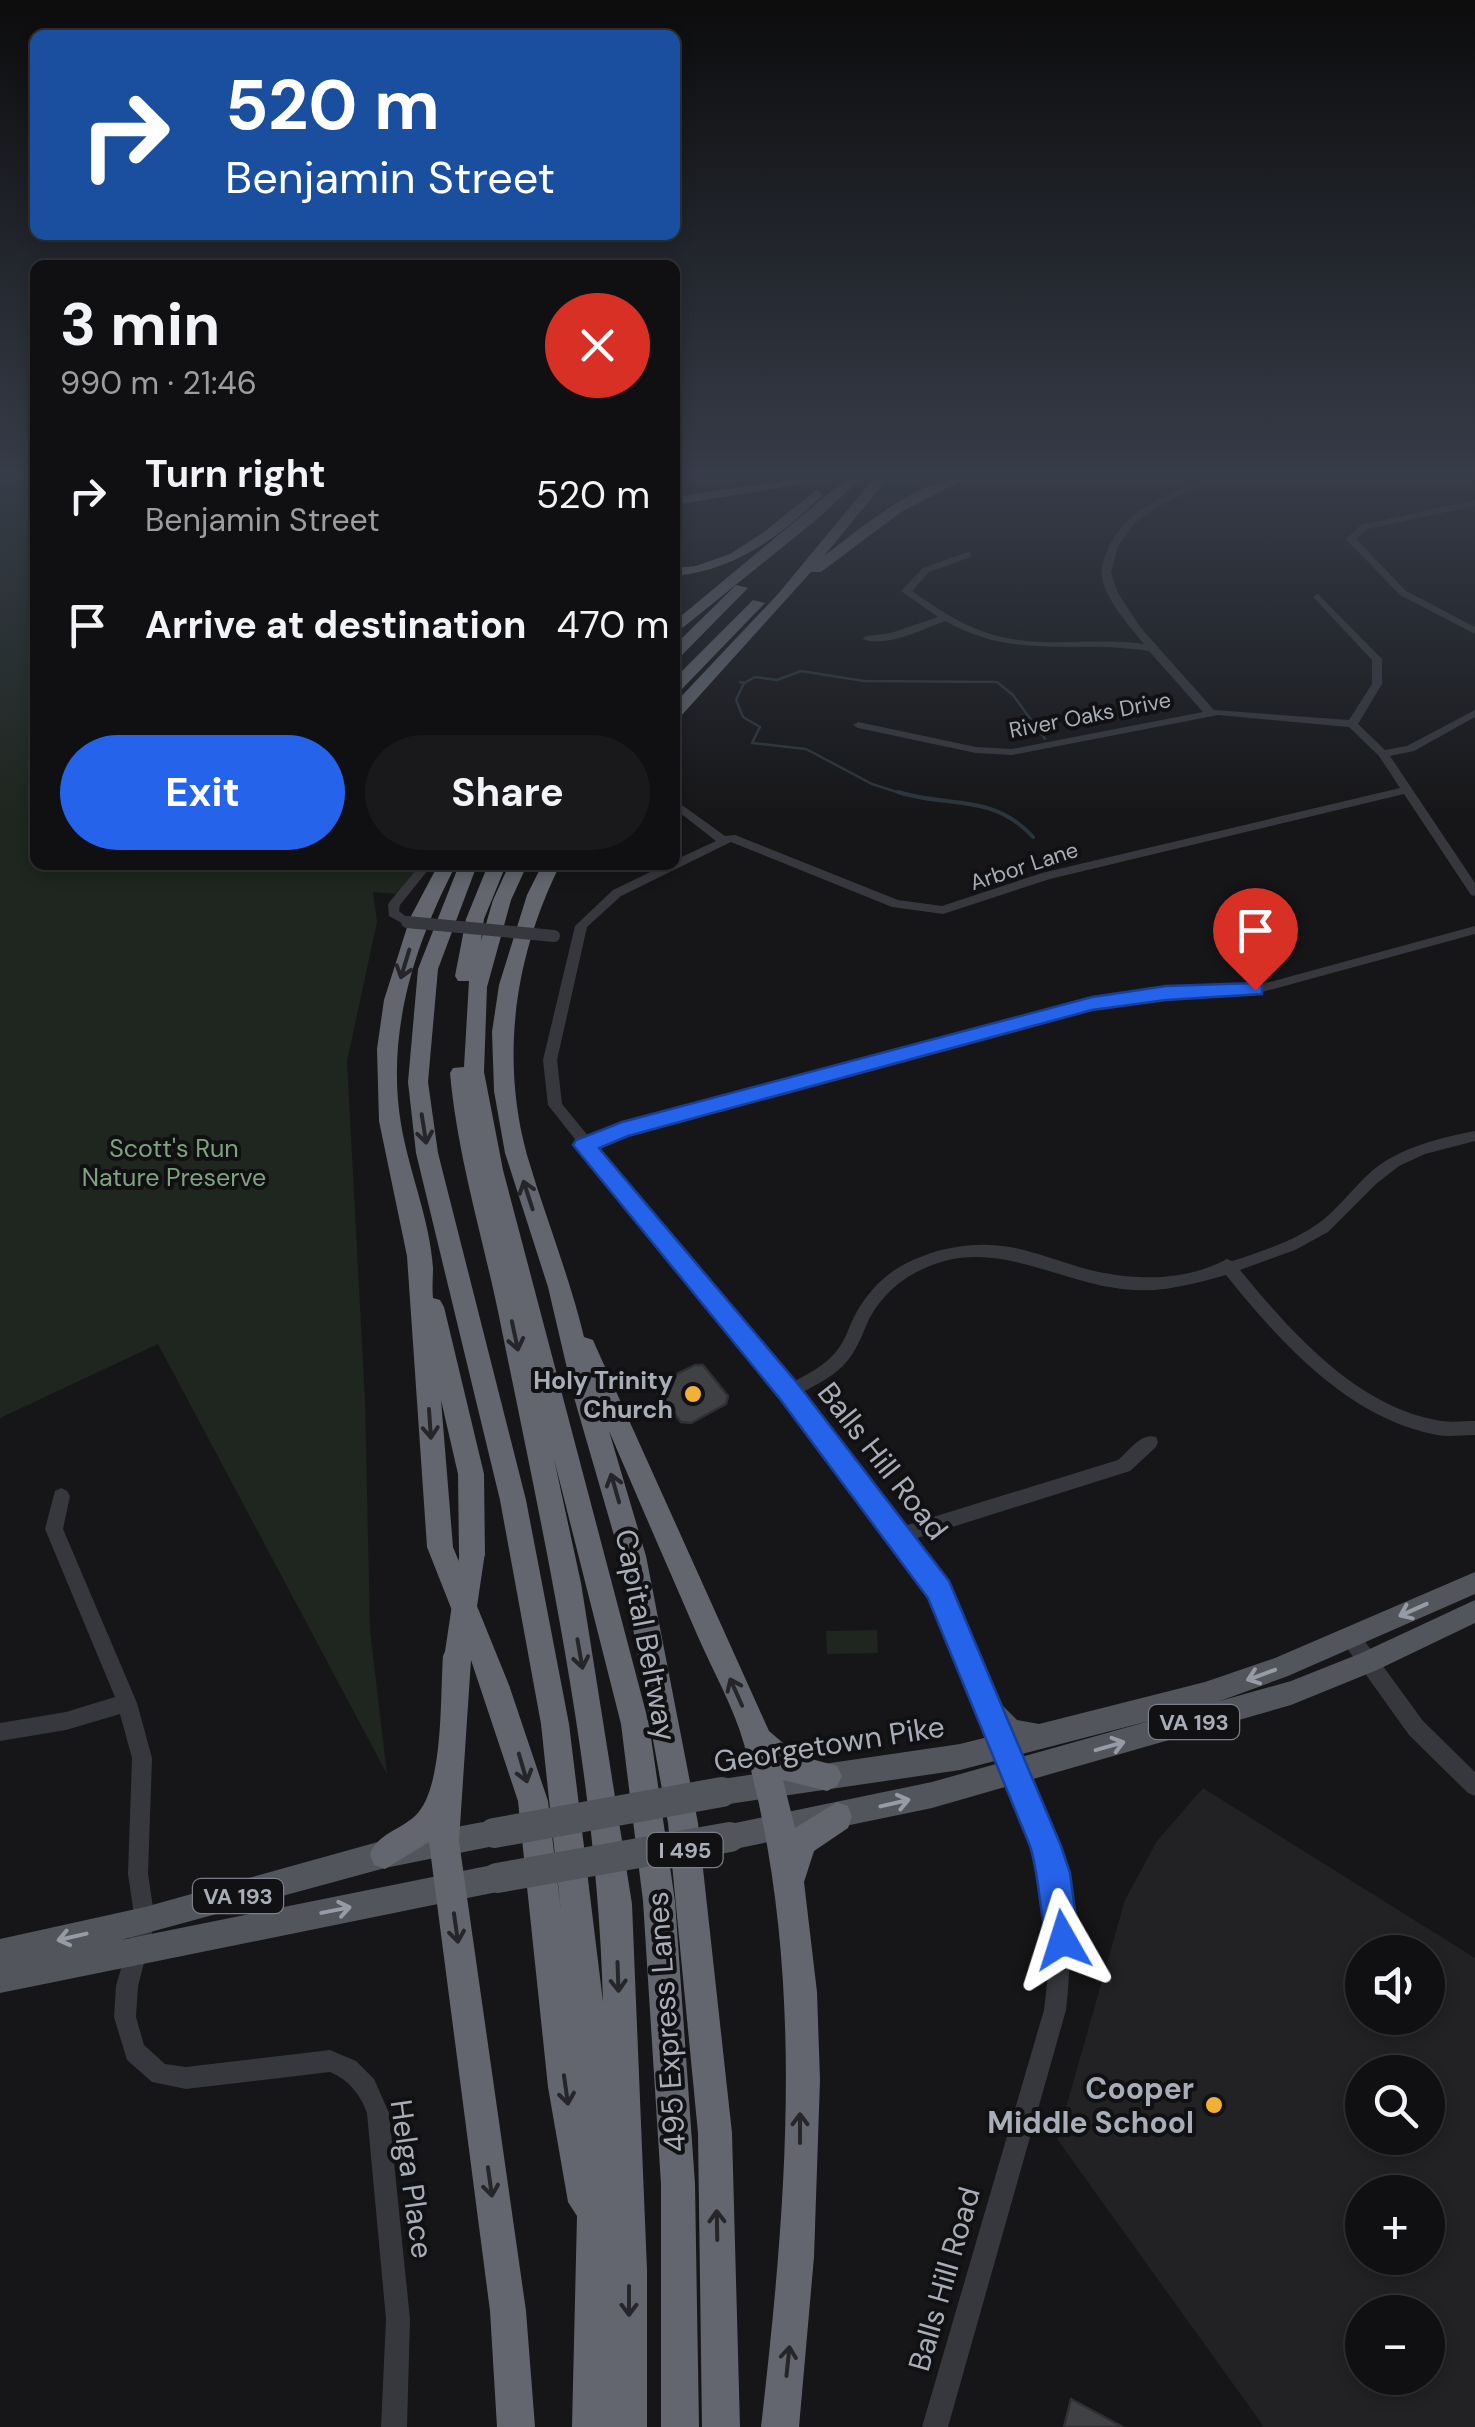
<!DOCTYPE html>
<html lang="en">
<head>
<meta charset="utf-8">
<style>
	:root { --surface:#101012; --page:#19191b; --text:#f1f3f6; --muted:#9c9d9f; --line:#303032; --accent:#2563eb }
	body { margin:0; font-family:"DM Sans",sans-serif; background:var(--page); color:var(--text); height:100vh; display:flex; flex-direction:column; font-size:38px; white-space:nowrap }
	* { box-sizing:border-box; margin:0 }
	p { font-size:32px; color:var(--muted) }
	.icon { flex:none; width:55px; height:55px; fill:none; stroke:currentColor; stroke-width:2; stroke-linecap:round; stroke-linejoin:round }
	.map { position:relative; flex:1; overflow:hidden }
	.drawer { position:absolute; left:30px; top:260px; width:650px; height:610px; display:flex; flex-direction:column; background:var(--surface); border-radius:15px; box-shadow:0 5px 15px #0003,0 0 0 2px var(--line) }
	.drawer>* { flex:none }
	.top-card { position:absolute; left:30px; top:30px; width:650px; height:210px; border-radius:15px; box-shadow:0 5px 15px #0003,0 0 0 2px var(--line); background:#1a4fa0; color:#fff; overflow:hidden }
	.buttons { position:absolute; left:1345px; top:1935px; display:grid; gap:20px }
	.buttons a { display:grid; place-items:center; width:100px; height:100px; border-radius:50%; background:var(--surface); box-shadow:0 5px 15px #0003,0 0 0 2px var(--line); font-size:50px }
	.pin { position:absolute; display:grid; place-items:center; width:85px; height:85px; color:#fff; margin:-102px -42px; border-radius:50% 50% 50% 0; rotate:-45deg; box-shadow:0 0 10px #0007 }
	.pin .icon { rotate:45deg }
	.me { position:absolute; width:110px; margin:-55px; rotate:354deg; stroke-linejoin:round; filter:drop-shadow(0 0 8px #0008) }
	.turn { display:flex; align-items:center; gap:35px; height:210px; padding:0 30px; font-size:45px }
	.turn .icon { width:130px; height:130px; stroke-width:2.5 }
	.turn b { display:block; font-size:70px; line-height:85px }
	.round { display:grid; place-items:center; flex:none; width:105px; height:105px; border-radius:52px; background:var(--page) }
	.headline { display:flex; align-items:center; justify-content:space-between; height:170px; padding:0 30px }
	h1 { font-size:60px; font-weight:700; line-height:75px }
	.primary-button { display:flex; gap:20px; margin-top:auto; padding:20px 30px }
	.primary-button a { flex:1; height:115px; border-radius:60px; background:var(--accent); color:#fff; font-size:40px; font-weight:700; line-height:115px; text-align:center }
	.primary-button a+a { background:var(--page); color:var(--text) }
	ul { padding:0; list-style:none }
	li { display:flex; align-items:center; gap:30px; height:130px; padding:0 30px }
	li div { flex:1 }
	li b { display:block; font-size:38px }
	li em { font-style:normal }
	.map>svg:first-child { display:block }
	.built { fill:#222225; fill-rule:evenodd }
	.green { fill:#1e261f }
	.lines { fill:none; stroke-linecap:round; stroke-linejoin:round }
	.stream-far1 { stroke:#2c353c; stroke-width:2.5 }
	.stream { stroke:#2c353c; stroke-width:4 }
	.building { fill:#404145; stroke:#303034; stroke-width:2.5 }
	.minor { fill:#37383d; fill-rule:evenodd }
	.major { fill:#53555c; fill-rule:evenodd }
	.highway { fill:#63666e; fill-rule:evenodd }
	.minor-bridge { stroke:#37383d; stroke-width:12 }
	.major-bridge { stroke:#53555c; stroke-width:30 }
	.highway-bridge { stroke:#63666e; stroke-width:25 }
	.oneway { stroke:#26262a }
	.oneway2 { stroke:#979ba6 }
	.route { fill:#2563eb; stroke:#184099; stroke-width:2.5 }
	.poi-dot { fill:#f2b134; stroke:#111113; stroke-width:4 }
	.labels { text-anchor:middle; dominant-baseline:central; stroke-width:8; stroke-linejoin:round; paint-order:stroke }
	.far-street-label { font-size:22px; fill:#a8adb8; stroke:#111113 }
	.shield { fill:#111113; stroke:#7b7e86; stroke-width:2.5 }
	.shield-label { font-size:22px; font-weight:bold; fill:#a8adb8 }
	.park-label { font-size:25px; fill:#7fa381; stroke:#111113 }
	.poi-label { font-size:25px; font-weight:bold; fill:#a8adb8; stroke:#111113; text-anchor:end }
	.near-street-label { font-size:30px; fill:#a8adb8; stroke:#111113 }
	.near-poi-label { font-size:30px; font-weight:bold; fill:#a8adb8; stroke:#111113; text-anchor:end }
</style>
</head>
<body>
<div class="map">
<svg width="1475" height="2427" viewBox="0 0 1475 2427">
	<rect width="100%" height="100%" fill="#161618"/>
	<path class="built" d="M1203,1788L1475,1958V2427H1264L1057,2139L1125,1900L1157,1841ZM1362,1952H1428V2018H1362ZM1362,2072H1428V2138H1362ZM1362,2192H1428V2258H1362ZM1362,2312H1428V2378H1362Z"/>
	<g class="green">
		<polygon points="0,478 35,478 35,865 421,865 397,894 373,892 377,922 347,1061 365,1400 370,1630 387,1774 158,1344 0,1418"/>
		<polygon points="893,478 941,478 870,515 871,504"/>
		<polygon points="877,1630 878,1653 827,1654 826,1631"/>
	</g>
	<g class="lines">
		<g class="stream-far1">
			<polyline points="740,682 744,683 736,700 743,717 760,727 752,743 806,749 872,784 906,795"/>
			<polyline points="744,683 755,677 777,680 801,671 864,681 997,682 1013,695 1045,739"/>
		</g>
		<path class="stream" d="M898,792C948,808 993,793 1033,837"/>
	</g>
	<g class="building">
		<polygon points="695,1365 703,1365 728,1396 726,1404 691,1423 681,1422 657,1392 665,1380"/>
		<polygon points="1071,2399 1123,2427 1064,2427"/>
	</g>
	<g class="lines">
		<g class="minor">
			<polygon points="675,478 696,478 675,484"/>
			<path d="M1203,478H1214L1155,508L1135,523L1118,546L1111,573L1118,593L1140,627L1214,710L1349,720L1372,684V660L1315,599L1313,597L1318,594L1382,659V684L1358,724L1385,750L1407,746L1475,710V717L1414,751L1390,756L1475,883V896L1471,895L1404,794L1050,879L943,914L892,907L731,842L621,896L587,927L557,1060L562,1104L589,1137L622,1124L1093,1000L1166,989L1255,986L1475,926V934L1255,994L1166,997L1093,1008L626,1133L596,1146L789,1384C806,1375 827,1365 838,1349C846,1339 849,1326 855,1315C870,1287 893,1266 923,1256C944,1248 967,1244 990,1245C1021,1246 1050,1258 1079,1267C1128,1281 1183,1283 1227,1259L1232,1261L1242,1258C1273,1247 1307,1236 1331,1213C1350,1195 1365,1173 1387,1160C1414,1144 1445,1137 1475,1131V1141L1425,1154L1399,1166L1376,1184L1328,1232L1295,1250L1240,1270C1290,1331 1355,1405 1436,1420C1448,1423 1462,1421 1475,1421V1435C1463,1435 1449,1437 1437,1435C1348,1418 1280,1342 1226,1275C1197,1283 1166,1292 1135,1290C1062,1287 998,1235 925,1268C899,1279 877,1300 866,1326C861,1338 856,1350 848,1360C836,1376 815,1385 798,1395L904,1526L1118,1460C1129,1451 1141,1432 1156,1437L1158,1442L1156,1447L1130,1471L914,1539C956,1590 977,1656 1002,1717L999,1724L992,1726L985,1724L946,1626L915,1567L583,1150L579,1149L578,1143L548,1105L543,1060L575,926L613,890L665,865H675V860L716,841L675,809V800L725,836L735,835L898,900L942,906L1042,873L1400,788L1379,756L1349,727L1218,715L1012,755L976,753L858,728L853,725L858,722L976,747L1012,749L1203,712L1149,651C1075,639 1016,661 945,621C921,630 886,648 862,639L867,636L891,633L938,617L901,591L923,568L968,552L971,553V557L929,572L912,591C939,610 969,630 1002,637C1048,648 1097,637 1144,644C1129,625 1106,601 1102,577C1101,569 1103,561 1106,554C1121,510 1166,497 1203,478Z"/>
			<polygon points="1475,500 1475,506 1367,529 1356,539 1406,591 1475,627 1475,634 1400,595 1346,539 1361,525"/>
			<polygon points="420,865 432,865 400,905 399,911 413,922 407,926 389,916 388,904"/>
			<path d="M61,1488L67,1491L70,1496L63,1529L137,1703L152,1758L148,1874L155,1921L138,1986L136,2017L144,2045L165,2064L186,2067L330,2050L356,2061L374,2079L389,2113L410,2319L407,2427H381L386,2319L367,2113C360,2094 349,2080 330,2072L186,2089L152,2082L127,2060L114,2017L116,1986L135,1921L128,1874L132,1758L120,1714L66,1730L0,1741V1723L66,1712L115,1697L45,1529L55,1491Z"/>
			<polygon points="1351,1629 1358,1632 1423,1721 1475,1772 1475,1796 1468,1793 1409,1735 1344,1644 1342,1638 1344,1632"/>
			<path d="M1013,1755L1020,1758C1060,1850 1078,1908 1066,2010L948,2427H922L1044,2010C1057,1911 1041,1856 1003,1765L1006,1758Z"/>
		</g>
		<g class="major">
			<polygon points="1475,1572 1475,1594 1288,1676 1220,1701 1291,1681 1359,1654 1475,1600 1475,1623 1377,1670 1291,1705 932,1808 730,1850 720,1847 717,1837 720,1827 730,1824 932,1782 1153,1720 960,1770 722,1805 713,1801 709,1792 713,1783 722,1779 960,1744 996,1735 976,1710 980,1701 989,1698 998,1701 1017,1720 1039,1724 1205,1682 1275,1658"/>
			<polygon points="494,1820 504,1823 507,1833 504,1843 494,1846 385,1868 121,1940 497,1864 507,1868 511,1878 507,1888 497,1892 0,1993 0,1939 145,1907 385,1840"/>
		</g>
		<g class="highway">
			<polygon points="803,478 838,478 675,505 675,497"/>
			<polygon points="847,478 862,478 816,520 675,634 675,621"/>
			<path d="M874,478H888L824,556C863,527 917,478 967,478L901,512L821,572H811L681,716L675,718V703L778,594Z"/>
			<path d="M816,490L823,494L821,497C777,538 736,570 675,576V568L696,566L730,554L764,532Z"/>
			<polygon points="736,585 748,588 680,657 675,659 675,645"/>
			<polygon points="753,600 765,603 681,690 675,692 675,678"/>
			<path d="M438,865H456C414,945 386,1033 401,1124C409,1172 430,1220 433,1268C433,1277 432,1288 433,1298L440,1300L444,1307L484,1474L485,1555L481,1564L472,1567L463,1564L459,1555L458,1474L441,1400L453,1547L509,1685L548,1801L561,1912L541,1724L500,1500L416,1153L408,1082L418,969L459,865H477L438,969L428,1082L438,1153L526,1500L569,1724L603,2002C597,1774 546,1548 501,1326C484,1240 458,1161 450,1073L453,1068L464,1067L469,981H458L455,976L466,919L488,865H506L484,919L481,941L493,900L509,865H527L511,900L487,987L484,1072L503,1170L649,1724L675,1901L695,2184L699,2427H661V2184L643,1901L621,1724L554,1459L581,1583L632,1904L647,2270V2427H572L577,2216L568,2202L548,2087L518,1801L471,1660L459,1841L526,2311L535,2427H497L490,2311L429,1842L385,1869L374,1865L370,1854C378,1833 401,1830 416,1815C444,1787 440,1696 443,1656L447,1647L457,1643L466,1646L427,1547L407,1256L379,1121L377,1049L384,1000L410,918Z"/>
			<path d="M542,865H560C515,955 500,1057 527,1155C545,1216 569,1275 584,1337L593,1340L596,1347L769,1731L797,1755L837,1766L842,1776L837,1786L827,1791L783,1780L795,1828L837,1802L848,1806L852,1817L848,1828L814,1851L804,1882L817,1992L820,2080L814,2257L799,2427H761C787,2200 807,1967 744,1744C734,1708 714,1673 699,1639C669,1570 639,1501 609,1431L646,1556L698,1823L732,2133L740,2427H702L698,2133L668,1823L620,1556L573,1394L548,1287L505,1153L494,1091L492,1032L499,985L527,895Z"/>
		</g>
		<polyline class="minor-bridge" points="407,922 554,936"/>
		<g class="major-bridge">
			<polyline points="494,1833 722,1792"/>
			<polyline points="497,1878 730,1837"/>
		</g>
		<polyline class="highway-bridge" points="457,1656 472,1555"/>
	</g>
	<defs><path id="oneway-shaft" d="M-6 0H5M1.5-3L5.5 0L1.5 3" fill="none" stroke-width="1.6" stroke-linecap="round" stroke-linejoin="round" transform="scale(2.5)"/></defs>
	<g class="oneway">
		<use href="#oneway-shaft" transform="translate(405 964) rotate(107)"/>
		<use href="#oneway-shaft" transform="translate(424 1129) rotate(81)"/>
		<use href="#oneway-shaft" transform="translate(528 1195) rotate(-108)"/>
		<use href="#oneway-shaft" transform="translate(515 1336) rotate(78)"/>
		<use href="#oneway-shaft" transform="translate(430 1424) rotate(86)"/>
		<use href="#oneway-shaft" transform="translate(615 1488) rotate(-106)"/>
		<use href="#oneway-shaft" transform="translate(580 1654) rotate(80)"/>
		<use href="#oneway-shaft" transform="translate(736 1692) rotate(-114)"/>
		<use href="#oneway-shaft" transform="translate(523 1768) rotate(74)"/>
		<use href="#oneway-shaft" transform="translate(456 1928) rotate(82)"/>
		<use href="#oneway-shaft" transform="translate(618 1977) rotate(88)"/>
		<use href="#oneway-shaft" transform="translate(566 2090) rotate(82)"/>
		<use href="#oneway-shaft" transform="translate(800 2128) rotate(-90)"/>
		<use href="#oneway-shaft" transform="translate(490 2182) rotate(82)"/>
		<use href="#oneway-shaft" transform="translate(717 2225) rotate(-91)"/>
		<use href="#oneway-shaft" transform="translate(629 2301) rotate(90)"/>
		<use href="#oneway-shaft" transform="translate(788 2361) rotate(-84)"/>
	</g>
	<g class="oneway2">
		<use href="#oneway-shaft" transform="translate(1413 1610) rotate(156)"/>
		<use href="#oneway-shaft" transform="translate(1261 1675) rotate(160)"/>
		<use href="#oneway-shaft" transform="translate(1110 1746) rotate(-16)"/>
		<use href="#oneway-shaft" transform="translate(895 1803) rotate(-13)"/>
		<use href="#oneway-shaft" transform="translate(336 1910) rotate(-11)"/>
		<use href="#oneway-shaft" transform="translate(72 1937) rotate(167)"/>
	</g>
	<linearGradient id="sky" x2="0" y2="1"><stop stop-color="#0c0c0d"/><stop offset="0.58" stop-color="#363c48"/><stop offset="1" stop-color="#363c48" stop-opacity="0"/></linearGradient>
	<rect width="1475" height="818" fill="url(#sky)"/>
	<path class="route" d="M1255,983L1262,985V994L1166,1000L1092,1010L628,1136L599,1148L798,1384L949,1581L1061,1846L1070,1873L1079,1940L1074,1952L1063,1956L1052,1952C1038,1919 1041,1880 1030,1846L928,1598L780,1399L573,1145L576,1140L622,1122L1092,997L1166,986Z"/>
	<g class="poi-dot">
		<circle cx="693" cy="1394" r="10"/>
		<circle cx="1214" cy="2105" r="10"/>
	</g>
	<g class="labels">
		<g class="far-street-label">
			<text transform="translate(1090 715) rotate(-11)">River Oaks Drive</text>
			<text transform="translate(1024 866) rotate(-18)">Arbor Lane</text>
		</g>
		<g class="shield">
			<rect x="1149" y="1705" width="90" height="34" rx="8"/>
			<rect x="647.5" y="1833" width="75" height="34" rx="8"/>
			<rect x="193" y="1879" width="90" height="34" rx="8"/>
		</g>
		<g class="shield-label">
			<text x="1194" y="1722">VA 193</text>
			<text x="685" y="1850">I 495</text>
			<text x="238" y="1896">VA 193</text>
		</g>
		<g class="park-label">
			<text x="174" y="1148">Scott's Run<tspan x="174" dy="29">Nature Preserve</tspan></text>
		</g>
		<g class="poi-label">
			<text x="673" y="1380">Holy Trinity<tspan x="673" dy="29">Church</tspan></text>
		</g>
		<g class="near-street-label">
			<text transform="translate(883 1461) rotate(52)">Balls Hill Road</text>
			<text transform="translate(646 1635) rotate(79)">Capital Beltway</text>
			<text transform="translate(829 1744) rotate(-9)">Georgetown Pike</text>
			<text transform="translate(666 2022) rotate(-94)">495 Express Lanes</text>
			<text transform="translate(412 2179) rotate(82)">Helga Place</text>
			<text transform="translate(944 2279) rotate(-74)">Balls Hill Road</text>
		</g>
		<g class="near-poi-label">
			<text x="1194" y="2088">Cooper<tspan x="1194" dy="34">Middle School</tspan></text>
		</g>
	</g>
</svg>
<div class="buttons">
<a><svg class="icon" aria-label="sound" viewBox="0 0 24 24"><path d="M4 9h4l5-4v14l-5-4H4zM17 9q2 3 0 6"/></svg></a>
<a><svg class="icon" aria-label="search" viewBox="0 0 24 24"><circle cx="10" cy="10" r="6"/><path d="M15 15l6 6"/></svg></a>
<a>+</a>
<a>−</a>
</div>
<div class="pin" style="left:1255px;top:990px;background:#d93025"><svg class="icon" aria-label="arrive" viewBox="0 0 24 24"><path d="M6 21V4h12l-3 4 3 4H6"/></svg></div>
<svg class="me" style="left:1063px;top:1940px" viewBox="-20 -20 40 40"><path d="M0-17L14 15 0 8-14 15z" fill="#2563eb" stroke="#fff" stroke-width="4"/></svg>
<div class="top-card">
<div class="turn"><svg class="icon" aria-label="right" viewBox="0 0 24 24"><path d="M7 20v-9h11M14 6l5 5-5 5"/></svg><div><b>520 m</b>Benjamin Street</div></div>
</div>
<section class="drawer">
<div class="headline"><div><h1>3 min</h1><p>990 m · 21:46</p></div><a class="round" style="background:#d93025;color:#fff"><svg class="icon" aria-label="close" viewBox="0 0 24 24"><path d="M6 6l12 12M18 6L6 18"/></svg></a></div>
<ul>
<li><svg class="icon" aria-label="right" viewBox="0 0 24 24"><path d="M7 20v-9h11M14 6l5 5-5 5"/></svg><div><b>Turn right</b><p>Benjamin Street</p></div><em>520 m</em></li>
<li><svg class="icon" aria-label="arrive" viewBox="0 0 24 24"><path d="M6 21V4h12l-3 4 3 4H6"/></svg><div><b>Arrive at destination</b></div><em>470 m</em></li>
</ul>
<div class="primary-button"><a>Exit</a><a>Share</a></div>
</section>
</div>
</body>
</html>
